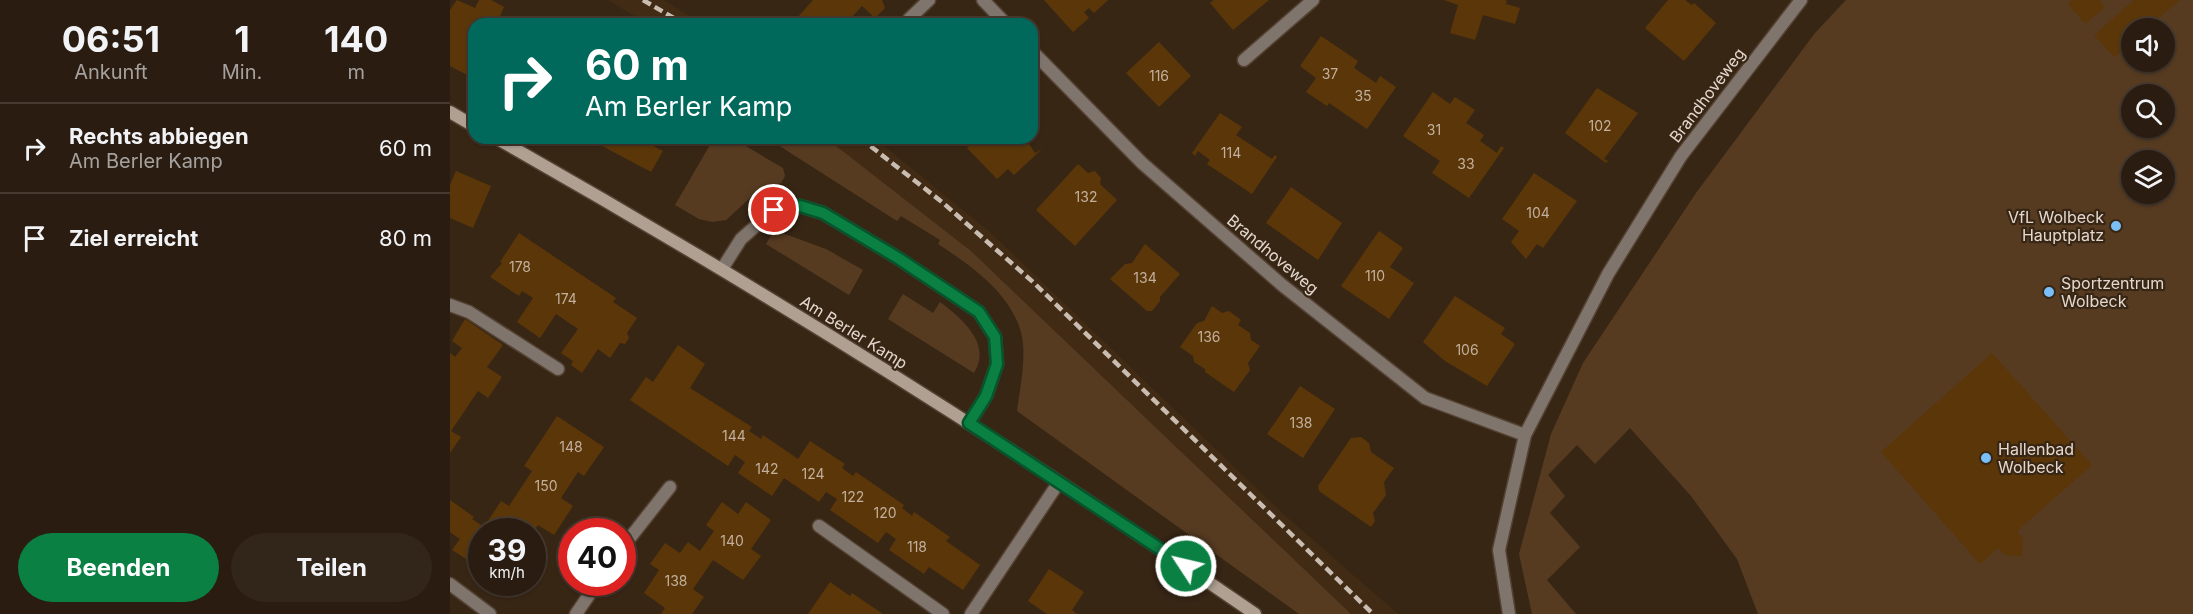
<!DOCTYPE html>
<html lang="de">
<head>
<meta charset="utf-8">
<style>
	:root { --surface:#2a1c10; --page:#322519; --text:#f1f3f6; --muted:#a5a19f; --line:#463a30; --accent:#0b8043 }
	body { margin:0; font-family:Inter,sans-serif; background:var(--page); color:var(--text); height:100vh; display:flex; flex-direction:column; font-size:22px; white-space:nowrap }
	* { box-sizing:border-box; margin:0 }
	p { font-size:20px; color:var(--muted) }
	.icon { flex:none; width:33px; height:33px; fill:none; stroke:currentColor; stroke-width:2; stroke-linecap:round; stroke-linejoin:round }
	.map { position:relative; flex:1; overflow:hidden }
	.sheet { display:flex; flex-direction:column; background:var(--surface); width:450px }
	.sheet>* { flex:none }
	.guide { position:absolute; left:18px; top:18px; width:570px; height:126px; border-radius:18px; box-shadow:0 2px 4px #0004,0 0 0 2px var(--line); background:#00695c; color:#fff; overflow:hidden }
	.controls { position:absolute; left:1671px; top:18px; display:grid; gap:12px }
	.controls a { display:grid; place-items:center; width:54px; height:54px; border-radius:50%; background:var(--surface); box-shadow:0 2px 4px #0004,0 0 0 2px var(--line); font-size:30px }
	.speed { position:absolute; left:18px; top:518px; display:flex; gap:12px; font-size:30px; font-weight:700; text-align:center }
	.speed>* { display:grid; place-content:center; width:78px; height:78px; border-radius:50%; background:var(--surface); box-shadow:0 2px 4px #0004,0 0 0 2px var(--line); line-height:1 }
	.speed small { font-size:15px; font-weight:400 }
	.speed .limit { border:9px solid #d22; background:#fff; color:#111 }
	.pin { position:absolute; display:grid; place-items:center; width:51px; height:51px; color:#fff; margin:-26px; border:3px solid #fff; border-radius:50%; box-shadow:0 2px 6px #0007 }
	.me { position:absolute; width:66px; margin:-33px; rotate:305deg; stroke-linejoin:round; filter:drop-shadow(0 0 4px #0008) }
	.turn { display:flex; align-items:center; gap:21px; height:126px; padding:0 18px; font-size:27px }
	.turn .icon { width:78px; height:78px; stroke-width:2.5 }
	.turn b { display:block; font-size:42px; line-height:51px }
	.eta { display:flex; justify-content:space-evenly; align-items:center; height:102px; text-align:center }
	.eta b { font-size:36px; font-weight:700; line-height:42px }
	.button { display:flex; gap:12px; margin-top:auto; padding:12px 18px }
	.button a { flex:1; height:69px; border-radius:36px; background:var(--accent); color:#fff; font-size:24px; font-weight:700; line-height:69px; text-align:center }
	.button a+a { background:var(--page); color:var(--text) }
	ul { padding:0; list-style:none }
	li { display:flex; align-items:center; gap:18px; height:90px; padding:0 18px; border-top:2px solid var(--line) }
	li div { flex:1 }
	li b { display:block; font-size:22px }
	li em { font-style:normal }
	main { display:flex; flex:1; min-height:0 }
	.map>svg:first-child { display:block }
	.built { fill:#412b14 }
	.green { fill:#563b21; fill-rule:evenodd }
	.building { fill:#5b3609 }
	.lines { fill:none; stroke-linecap:round; stroke-linejoin:round }
	.lane-casing { stroke:#544233; stroke-width:15 }
	.street-casing { stroke:#544233; stroke-width:15 }
	.secondary-casing { stroke:#544233; stroke-width:15 }
	.lane { stroke:#7f756d; stroke-width:12 }
	.street { stroke:#7f756d; stroke-width:12 }
	.secondary { stroke:#afa092; stroke-width:12 }
	.rail { stroke:#c9bcb1; stroke-width:4.5; stroke-dasharray:9 4.5; stroke-linecap:butt }
	.route-casing { stroke:#07532c; stroke-width:15 }
	.route { stroke:#0b8043; stroke-width:10 }
	.poi-dot { fill:#7abff8; stroke:#382615; stroke-width:2 }
	.labels { text-anchor:middle; dominant-baseline:central; stroke-width:4.5; stroke-linejoin:round; paint-order:stroke }
	.number-label { font-size:14px; fill:#c2b09d }
	.street-label { font-size:16px; fill:#e4d8ce; stroke:#382615 }
	.poi-label { font-size:16px; fill:#e4d8ce; stroke:#382615; text-anchor:start }
</style>
</head>
<body>
<main>
<section class="sheet">
<div class="eta">
<div><b>06:51</b><p>Ankunft</p></div>
<div><b>1</b><p>Min.</p></div>
<div><b>140</b><p>m</p></div>
</div>
<ul>
<li><svg class="icon" aria-label="right" viewBox="0 0 24 24"><path d="M7 20v-9h11M14 6l5 5-5 5"/></svg><div><b>Rechts abbiegen</b><p>Am Berler Kamp</p></div><em>60 m</em></li>
<li><svg class="icon" aria-label="arrive" viewBox="0 0 24 24"><path d="M6 21V4h12l-3 4 3 4H6"/></svg><div><b>Ziel erreicht</b></div><em>80 m</em></li>
</ul>
<div class="button"><a>Beenden</a><a>Teilen</a></div>
</section>
<div class="map">
<svg width="1743" height="614" viewBox="0 0 1743 614">
	<rect width="100%" height="100%" fill="#382615"/>
	<g class="built">
		<polygon points="158,0 213,0 253,24 198,24"/>
		<polygon points="376,138 424,138 540,232 830,511 948,614 901,614 521,251"/>
	</g>
	<g class="green">
		<path d="M1396,0H1743V614H1308L1287,559L1241,496L1180,428L1145,464L1127,445L1098,475L1115,496L1100,513L1130,547L1097,580L1126,614H1082L1069,554L1101,434L1133,363L1246,193L1365,33ZM1682,28H1714V62H1682ZM1682,94H1714V128H1682ZM1682,160H1714V194H1682Z"/>
		<polygon points="264,138 282,138 333,168 335,176 331,183 311,188 276,220 262,222 249,219 225,205"/>
		<path d="M317,138H376L521,251L901,614H849L567,411C570,388 578,351 570,329C558,291 520,265 488,244L490,240L451,216L447,221Z"/>
		<polygon points="324,230 376,249 413,270 399,295 316,244"/>
		<path d="M453,294L483,313L490,302C511,318 543,344 524,373L438,319Z"/>
	</g>
	<g class="building">
		<polygon points="7,0 25,8 29,0 41,0 54,7 48,20 56,24 24,24 24,71 22,70 19,76 0,66 0,10"/>
		<polygon points="363,0 432,0 435,8 425,18 412,6 401,18 404,21 401,24 355,24 348,17"/>
		<polygon points="594,0 658,0 644,13 639,8 634,12 639,18 623,32"/>
		<polygon points="764,0 819,0 783,30 760,3"/>
		<polygon points="994,0 1055,0 1057,1 1056,4 1070,8 1065,24 1033,15 1025,40 1000,33 1008,5"/>
		<polygon points="1218,0 1235,0 1242,5 1244,3 1266,23 1234,61 1195,28"/>
		<polygon points="1622,0 1649,0 1655,7 1635,24 1618,4"/>
		<polygon points="1684,0 1730,0 1697,28 1682,28 1682,42 1664,57 1644,35"/>
		<polygon points="871,36 908,61 904,68 926,83 930,76 946,87 917,129 879,103 877,106 856,92 866,78 850,66"/>
		<polygon points="709,42 741,76 709,107 676,73"/>
		<polygon points="1147,88 1188,113 1154,159 1158,161 1156,163 1115,133"/>
		<polygon points="983,92 1000,104 1005,97 1025,110 1016,123 1034,135 1030,141 1047,153 1051,146 1054,148 1019,198 982,173 990,161 953,136"/>
		<polygon points="770,113 792,127 786,135 822,159 825,155 827,157 802,194 757,164 760,160 748,151 745,156 742,153"/>
		<polygon points="137,138 188,138 213,151 201,172"/>
		<polygon points="528,138 575,138 585,153 592,149 564,175 558,169 547,179 517,148"/>
		<polygon points="628,164 638,173 645,171 651,178 650,184 667,200 625,246 586,210"/>
		<polygon points="6,171 41,186 23,228 0,218 0,185"/>
		<polygon points="1084,173 1127,201 1093,248 1087,244 1076,259 1061,242 1069,231 1052,219"/>
		<polygon points="841,187 892,223 868,260 816,223"/>
		<polygon points="929,231 953,248 940,267 964,283 939,319 891,286"/>
		<polygon points="69,233 166,298 163,302 187,318 177,333 179,338 175,344 170,343 160,358 148,349 132,373 121,365 123,361 111,353 128,329 106,314 90,338 67,322 83,298 72,291 69,296 40,277 52,263 50,262"/>
		<polygon points="695,244 730,274 710,297 710,301 702,311 697,311 660,279 675,264 682,263"/>
		<polygon points="1005,296 1055,328 1051,334 1065,344 1037,386 995,361 973,342"/>
		<polygon points="762,306 772,313 779,311 791,320 788,325 800,333 801,340 810,346 798,363 800,370 784,392 755,372 755,369 744,362 743,356 730,347 747,323 754,321"/>
		<polygon points="15,319 53,345 37,367 52,377 38,398 28,391 1,431 11,437 0,453 0,353 5,357 12,348 2,341"/>
		<polygon points="228,345 255,364 240,388 302,427 299,431 311,439 313,435 348,459 360,441 395,464 392,468 403,476 406,472 454,505 452,508 462,516 464,512 500,537 496,541 530,565 513,590 479,567 474,574 439,550 446,539 436,532 428,543 380,510 387,499 376,492 369,502 334,478 322,496 288,473 295,462 285,455 278,466 180,400 196,377 203,382"/>
		<polygon points="1542,353 1642,465 1567,531 1573,538 1572,556 1555,555 1548,548 1530,564 1431,452"/>
		<polygon points="850,386 885,409 853,458 817,434"/>
		<polygon points="107,416 154,447 134,476 128,472 111,498 123,506 104,535 88,525 82,534 82,531 32,531 32,569 2,550 10,539 0,532 0,500 24,517 22,519 34,527 51,501 59,506 82,471 74,466"/>
		<polygon points="911,437 919,443 921,452 944,468 934,482 936,495 923,513 925,521 921,527 869,491 868,486 901,438"/>
		<polygon points="272,502 288,514 296,502 321,520 301,549 311,556 293,580 263,560 243,589 254,597 242,614 211,614 215,608 194,593 209,570 200,564 215,543 230,553 238,542 250,551 264,531 256,525"/>
		<polygon points="599,569 634,592 622,610 627,614 597,614 578,601"/>
		<polygon points="51,582 75,582 67,593"/>
		<polygon points="380,582 400,596 402,593 433,614 358,614"/>
	</g>
	<g class="lines">
		<defs>
			<g id="lane">
				<polyline points="272,269 291,239 324,210 350,206 373,213 448,258 529,312 545,337 547,364 536,396 519,423"/>
				<polyline points="369,526 493,614"/>
			</g>
			<g id="street">
				<polyline points="533,0 556,24"/>
				<polyline points="459,19 479,0"/>
				<polyline points="582,51 692,163 832,285 975,398 1075,435"/>
				<polyline points="794,60 863,0"/>
				<polyline points="0,305 19,312 108,369"/>
				<polyline points="172,548 220,487"/>
				<polyline points="0,584 40,614"/>
				<polyline points="126,614 148,582"/>
				<polyline points="521,614 609,482"/>
				<polyline points="1059,614 1049,550 1075,435 1158,274 1231,156 1351,0"/>
			</g>
			<g id="secondary">
				<polyline points="0,112 24,126"/>
				<path d="M46,138C306,285 559,444 805,614"/>
			</g>
		</defs>
		<use href="#lane" class="lane-casing"/>
		<use href="#street" class="street-casing"/>
		<use href="#secondary" class="secondary-casing"/>
		<use href="#lane" class="lane"/>
		<use href="#street" class="street"/>
		<use href="#secondary" class="secondary"/>
		<g class="rail">
			<polyline points="193,0 234,24"/>
			<polyline points="410,138 492,202 583,282 923,614"/>
		</g>
	</g>
	<g class="lines">
		<defs>
			<polyline id="route" points="324,210 350,206 373,213 448,258 529,312 545,337 547,364 536,396 519,423 736,566"/>
		</defs>
		<use href="#route" class="route-casing"/>
		<use href="#route" class="route"/>
	</g>
	<g class="poi-dot">
		<circle cx="1666" cy="226" r="6"/>
		<circle cx="1599" cy="292" r="6"/>
		<circle cx="1536" cy="458" r="6"/>
	</g>
	<g class="labels">
		<g class="number-label">
			<text x="880" y="73">37</text>
			<text x="709" y="75">116</text>
			<text x="913" y="95">35</text>
			<text x="1150" y="125">102</text>
			<text x="984" y="129">31</text>
			<text x="781" y="152">114</text>
			<text x="1016" y="163">33</text>
			<text x="636" y="196">132</text>
			<text x="1088" y="212">104</text>
			<text x="70" y="266">178</text>
			<text x="925" y="275">110</text>
			<text x="695" y="277">134</text>
			<text x="116" y="298">174</text>
			<text x="759" y="336">136</text>
			<text x="1017" y="349">106</text>
			<text x="851" y="422">138</text>
			<text x="284" y="435">144</text>
			<text x="121" y="446">148</text>
			<text x="317" y="468">142</text>
			<text x="363" y="473">124</text>
			<text x="96" y="485">150</text>
			<text x="403" y="496">122</text>
			<text x="435" y="512">120</text>
			<text x="282" y="540">140</text>
			<text x="467" y="546">118</text>
			<text x="226" y="580">138</text>
		</g>
		<g class="street-label">
			<text transform="translate(1257 95) rotate(-53)">Brandhoveweg</text>
			<text transform="translate(823 254) rotate(40)">Brandhoveweg</text>
			<text transform="translate(404 332) rotate(32)">Am Berler Kamp</text>
		</g>
		<g class="poi-label">
			<text x="1654" y="217" text-anchor="end">VfL Wolbeck<tspan x="1654" dy="18">Hauptplatz</tspan></text>
			<text x="1611" y="283">Sportzentrum<tspan x="1611" dy="18">Wolbeck</tspan></text>
			<text x="1548" y="449">Hallenbad<tspan x="1548" dy="18">Wolbeck</tspan></text>
		</g>
	</g>
</svg>
<div class="controls">
<a><svg class="icon" aria-label="sound" viewBox="0 0 24 24"><path d="M4 9h4l5-4v14l-5-4H4zM17 9q2 3 0 6"/></svg></a>
<a><svg class="icon" aria-label="search" viewBox="0 0 24 24"><circle cx="10" cy="10" r="6"/><path d="M15 15l6 6"/></svg></a>
<a><svg class="icon" aria-label="layers" viewBox="0 0 24 24"><path d="M12 4l9 5-9 5-9-5zM3 14l9 5 9-5"/></svg></a>
</div>
<div class="speed"><div>39<small>km/h</small></div><div class="limit">40</div></div>
<div class="pin" style="left:324px;top:210px;background:#d93025"><svg class="icon" aria-label="arrive" viewBox="0 0 24 24"><path d="M6 21V4h12l-3 4 3 4H6"/></svg></div>
<svg class="me" style="left:736px;top:566px" viewBox="-20 -20 40 40"><circle r="17" fill="#0b8043" stroke="#fff" stroke-width="3"/><path d="M0-11L8 9 0 5-8 9z" fill="#fff"/></svg>
<div class="guide">
<div class="turn"><svg class="icon" aria-label="right" viewBox="0 0 24 24"><path d="M7 20v-9h11M14 6l5 5-5 5"/></svg><div><b>60 m</b>Am Berler Kamp</div></div>
</div>
</div>
</main>
</body>
</html>
